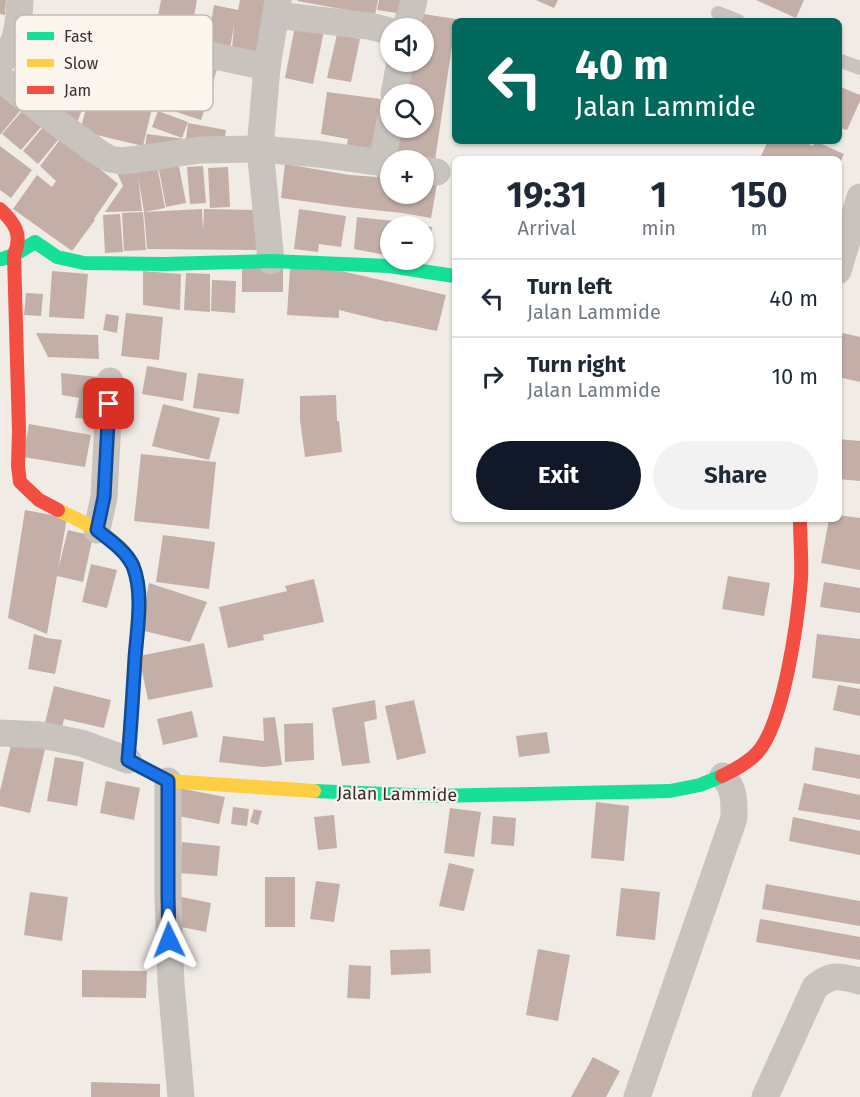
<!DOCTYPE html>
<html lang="en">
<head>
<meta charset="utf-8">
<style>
	:root { --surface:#fff; --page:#f2f2f3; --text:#1f2937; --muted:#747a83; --line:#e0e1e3; --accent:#111827 }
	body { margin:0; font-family:"Fira Sans",sans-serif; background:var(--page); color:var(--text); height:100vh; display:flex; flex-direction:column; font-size:22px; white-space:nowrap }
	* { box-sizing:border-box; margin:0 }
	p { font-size:20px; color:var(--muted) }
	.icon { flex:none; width:33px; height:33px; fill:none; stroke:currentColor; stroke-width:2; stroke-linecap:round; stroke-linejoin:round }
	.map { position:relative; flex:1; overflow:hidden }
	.drawer { position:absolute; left:452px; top:156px; width:390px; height:366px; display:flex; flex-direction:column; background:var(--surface); border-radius:9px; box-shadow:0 2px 4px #0004 }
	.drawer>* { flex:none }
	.guide { position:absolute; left:452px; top:18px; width:390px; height:126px; border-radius:9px; box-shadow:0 2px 4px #0004; background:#00695c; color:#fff; overflow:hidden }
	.controls { position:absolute; left:380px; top:18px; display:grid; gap:12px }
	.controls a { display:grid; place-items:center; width:54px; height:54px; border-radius:50%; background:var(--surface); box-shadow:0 2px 4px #0004; font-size:30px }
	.pin { position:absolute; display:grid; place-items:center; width:51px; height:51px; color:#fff; margin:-26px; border-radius:12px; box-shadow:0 3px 9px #0006 }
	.me { position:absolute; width:66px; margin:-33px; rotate:358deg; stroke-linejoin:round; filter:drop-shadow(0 0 4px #0008) }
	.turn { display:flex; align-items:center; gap:21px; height:126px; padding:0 24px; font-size:27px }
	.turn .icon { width:78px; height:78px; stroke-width:2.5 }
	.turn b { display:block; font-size:42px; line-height:51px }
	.eta { display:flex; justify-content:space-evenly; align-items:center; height:102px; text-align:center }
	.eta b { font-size:36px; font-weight:700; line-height:42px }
	.cta { display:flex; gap:12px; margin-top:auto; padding:12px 24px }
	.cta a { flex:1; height:69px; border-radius:36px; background:var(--accent); color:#fff; font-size:24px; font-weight:700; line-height:69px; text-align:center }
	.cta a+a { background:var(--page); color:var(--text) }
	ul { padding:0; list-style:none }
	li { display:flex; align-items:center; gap:18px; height:78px; padding:0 24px; border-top:2px solid var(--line) }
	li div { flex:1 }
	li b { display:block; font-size:22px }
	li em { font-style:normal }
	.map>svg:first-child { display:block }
	.building { fill:#c3afa7 }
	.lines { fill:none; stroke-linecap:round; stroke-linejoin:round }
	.lane { stroke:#c9c3be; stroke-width:14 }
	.street { stroke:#c9c3be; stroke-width:27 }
	.fast { stroke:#16e098; stroke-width:14 }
	.slow { stroke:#ffcf43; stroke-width:14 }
	.jam { stroke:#f24e42; stroke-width:14 }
	.route-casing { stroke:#114b97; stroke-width:15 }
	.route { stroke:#1a73e8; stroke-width:10 }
	.labels { text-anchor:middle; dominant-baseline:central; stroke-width:4.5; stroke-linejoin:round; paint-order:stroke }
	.street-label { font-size:18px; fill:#3b302b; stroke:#fbf5ee }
	.key { fill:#fbf5ee; stroke:#c1bab4; stroke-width:1.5 }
	.key-label { font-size:16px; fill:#3b302b }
</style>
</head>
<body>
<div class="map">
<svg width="860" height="1097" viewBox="0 0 860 1097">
	<rect width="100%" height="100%" fill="#f0ebe5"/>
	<g class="building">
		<polygon points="0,0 6,0 5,15 0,14"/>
		<polygon points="161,0 197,0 190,38 155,32"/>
		<polygon points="240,0 267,0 261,52 232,49 234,25 230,49 207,46 214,5 238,10"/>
		<polygon points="298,0 378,0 375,15 297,1"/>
		<polygon points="379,0 406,0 404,14 377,10"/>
		<polygon points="536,0 558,0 554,8"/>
		<polygon points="756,0 804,0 796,18"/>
		<polygon points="417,13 456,19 434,167 423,160 393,159 398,128 423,128 423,94 404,94 409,62 423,62 423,28 415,28"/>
		<polygon points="295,26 324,31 313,84 285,78"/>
		<polygon points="337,34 360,39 351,82 327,78"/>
		<polygon points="152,50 217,69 201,120 161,107 163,101 140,95"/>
		<polygon points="26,67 89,92 75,128 19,85"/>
		<polygon points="838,86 860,95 860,101 847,130 838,127"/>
		<polygon points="327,92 381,99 374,154 346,151 348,139 321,134"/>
		<polygon points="90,93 152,108 143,146 80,131"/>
		<polygon points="0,95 20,111 0,135"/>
		<polygon points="22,111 41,127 21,150 2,134"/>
		<polygon points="158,111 188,122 182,138 152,127"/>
		<polygon points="188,123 226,130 224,143 186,139"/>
		<polygon points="43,127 58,140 38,164 23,151"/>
		<polygon points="147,134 185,139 145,146"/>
		<polygon points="62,137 118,184 94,219 95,220 72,251 13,209 37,175 52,187 56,181 40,166"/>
		<polygon points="768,141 801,141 813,146 815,141 844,154 838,167 838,159 767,159 761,156"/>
		<polygon points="0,146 32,170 11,198 0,190"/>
		<polygon points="178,161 186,203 166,207 158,165"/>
		<polygon points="285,164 350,175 377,177 377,176 390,177 390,194 423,194 423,181 437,184 431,218 402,213 346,207 281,198"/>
		<polygon points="157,165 165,208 144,212 138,176 142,211 105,212 123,186 115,168"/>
		<polygon points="203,166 206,203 190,204 187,167"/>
		<polygon points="228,167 230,207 210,208 208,168"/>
		<polygon points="202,209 203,232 204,209 258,210 258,250 147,249 144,212"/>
		<polygon points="299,209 346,216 341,247 319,244 318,252 294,249"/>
		<polygon points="143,212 146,250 124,251 122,213"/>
		<polygon points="120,214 123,252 105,253 103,215"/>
		<polygon points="357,217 403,222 403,226 390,226 390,256 354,249"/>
		<polygon points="423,226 432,227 427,260 423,259"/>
		<rect x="242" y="268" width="41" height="24"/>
		<polygon points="290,268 337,270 446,295 437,331 388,321 388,322 339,310 339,318 287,315"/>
		<polygon points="52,271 88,274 84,319 49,317"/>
		<polygon points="143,271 181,274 180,310 143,305"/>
		<polygon points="186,273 210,274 210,312 184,310"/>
		<polygon points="212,280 236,281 235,313 211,311"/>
		<polygon points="26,293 43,294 41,316 24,315"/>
		<polygon points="126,313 163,317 159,360 121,356"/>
		<polygon points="106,314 119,316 117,333 103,330"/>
		<polygon points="36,333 98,335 99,359 48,357"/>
		<polygon points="843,333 860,337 860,382 838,377 838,353"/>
		<polygon points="147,366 187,373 183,401 142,394"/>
		<polygon points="61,373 98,377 92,419 75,418 79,398 62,395"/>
		<polygon points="198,373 244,379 239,414 193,408"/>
		<polygon points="336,395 337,421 339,421 342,452 305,457 300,420 300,396"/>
		<polygon points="163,404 220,418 209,460 152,446"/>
		<polygon points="29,424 91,435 85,467 23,457"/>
		<polygon points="838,439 860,441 860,481 838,479"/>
		<polygon points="141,454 216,462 209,529 134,521"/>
		<polygon points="25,510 67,518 58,569 68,530 93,536 83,582 57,576 47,634 8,618"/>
		<polygon points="838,515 860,518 860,570 821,563 829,519 838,519"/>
		<polygon points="163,535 215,542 209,589 156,582"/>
		<polygon points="91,564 117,570 107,608 82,602"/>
		<polygon points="728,576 770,583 764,616 722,609"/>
		<polygon points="314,579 324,622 263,635 264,640 228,648 219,607 287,591 285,586"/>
		<polygon points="824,582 860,588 860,613 820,607"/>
		<polygon points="149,583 207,602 190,642 140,630"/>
		<polygon points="34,634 47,638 62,640 55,674 28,669"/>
		<polygon points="817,634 860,639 860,684 812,678"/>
		<polygon points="204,643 213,687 148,700 139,656"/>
		<polygon points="838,685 860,689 860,716 833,710"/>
		<polygon points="54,686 111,700 104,728 64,719 61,732 44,727"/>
		<polygon points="375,700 377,719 364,722 370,763 342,766 332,708"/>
		<polygon points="414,700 426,753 397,760 385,706"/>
		<polygon points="192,711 198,737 163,745 157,719"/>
		<polygon points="275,717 282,765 263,767 219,762 223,736 264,741 263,718"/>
		<polygon points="313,723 314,760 285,762 284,724"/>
		<polygon points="547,732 550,753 519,757 516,736"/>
		<polygon points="12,741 45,749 30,813 0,806 0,791"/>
		<polygon points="815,747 860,755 860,779 812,770"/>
		<polygon points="55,757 84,762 77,806 47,801"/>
		<polygon points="106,781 140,788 134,820 100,813"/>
		<polygon points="804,783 860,795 860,820 798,810"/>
		<polygon points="179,788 225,797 219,824 173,815"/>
		<polygon points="596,802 629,806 624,861 591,858"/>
		<polygon points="233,807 249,809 247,826 231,824"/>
		<polygon points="450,808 481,812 474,857 444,853"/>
		<polygon points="254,809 262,811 258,825 250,822"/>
		<polygon points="334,815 337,848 318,850 314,817"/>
		<polygon points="493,816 516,818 514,846 491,844"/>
		<polygon points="793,817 860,831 860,855 789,841"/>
		<polygon points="182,842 220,846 217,876 179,873"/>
		<polygon points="449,863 474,869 464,911 439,906"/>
		<rect x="265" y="877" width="30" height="50"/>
		<polygon points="316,881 340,884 334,922 310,919"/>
		<polygon points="766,884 860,901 860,926 762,909"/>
		<polygon points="621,888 660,892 655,940 616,936"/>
		<polygon points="30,892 68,897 62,941 24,935"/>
		<polygon points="177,896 211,903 206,932 172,925"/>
		<polygon points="760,919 860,937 860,960 756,942"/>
		<polygon points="430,949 431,973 391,975 390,950"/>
		<polygon points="538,949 570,955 558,1021 526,1015"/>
		<polygon points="349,965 371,966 370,999 347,998"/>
		<polygon points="82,970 147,971 146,998 82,997"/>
		<polygon points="593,1057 620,1071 606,1097 571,1097"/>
		<polygon points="91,1082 160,1084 160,1097 91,1097"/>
	</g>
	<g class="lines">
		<g class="lane">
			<polyline points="718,13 738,21"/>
			<polyline points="838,60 860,68"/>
		</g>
		<g class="street">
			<polyline points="276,15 369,26 390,31"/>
			<polyline points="405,28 411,12 414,0"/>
			<polyline points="115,35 267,67"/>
			<path d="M0,63C17,46 19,23 20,0"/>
			<polyline points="0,78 55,121 99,153 110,159 122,161 138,159 200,150 260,149 318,154 390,164"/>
			<polyline points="394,94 400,62"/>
			<polyline points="382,163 390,120"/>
			<polyline points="423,170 437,172"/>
			<polyline points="271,261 260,149 267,67 278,0"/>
			<polyline points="838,271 860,197"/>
			<polyline points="97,530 104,497 110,381"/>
			<polyline points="0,733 41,735 81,743 128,760"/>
			<polyline points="168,781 168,897 171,983 181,1097"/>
			<path d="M637,1097L734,818C734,800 735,790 723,776"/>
			<path d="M765,1097L815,987C832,973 839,976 860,981"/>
		</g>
		<g class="fast">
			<polyline points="2,259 14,255 35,242 57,257 84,263 163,264 271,261 389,266 454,276"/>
			<polyline points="314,791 433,796 670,791 700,785 722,776"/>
		</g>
		<path class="slow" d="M58,510C85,523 116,536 132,563C144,586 136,642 135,668C132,699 130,729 128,760L168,781L314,791"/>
		<g class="jam">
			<path d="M0,209C15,223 23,235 14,255L19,431L18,466L20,482L39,500L58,510"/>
			<path d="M722,776C734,770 748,763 757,753C784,724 798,619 801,579C802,559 800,539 800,519"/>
		</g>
	</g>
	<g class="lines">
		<defs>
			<path id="route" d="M109,404L104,497L97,530C110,540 126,551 133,566C144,594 137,629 135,658C133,692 131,726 128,760L168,781V897L169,940"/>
		</defs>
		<use href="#route" class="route-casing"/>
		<use href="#route" class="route"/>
	</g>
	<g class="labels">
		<g class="street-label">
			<text transform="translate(397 794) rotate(1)">Jalan Lammide</text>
		</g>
	</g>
	<rect x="15" y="15" width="198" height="96" rx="9" class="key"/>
	<rect x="27" y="32" width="27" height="8" fill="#16e098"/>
	<rect x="27" y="59" width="27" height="8" fill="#ffcf43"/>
	<rect x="27" y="86" width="27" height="8" fill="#f24e42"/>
	<g class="key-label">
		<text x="64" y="42">Fast</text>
		<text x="64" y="69">Slow</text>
		<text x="64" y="96">Jam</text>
	</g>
</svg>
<div class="controls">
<a><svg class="icon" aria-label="sound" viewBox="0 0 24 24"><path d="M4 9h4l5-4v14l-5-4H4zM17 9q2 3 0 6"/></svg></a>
<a><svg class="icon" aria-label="search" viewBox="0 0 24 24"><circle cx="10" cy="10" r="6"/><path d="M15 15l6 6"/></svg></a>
<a>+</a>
<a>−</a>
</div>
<div class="pin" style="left:109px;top:404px;background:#d93025"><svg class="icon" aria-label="arrive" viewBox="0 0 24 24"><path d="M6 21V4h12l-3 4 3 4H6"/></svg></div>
<svg class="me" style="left:169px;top:940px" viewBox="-20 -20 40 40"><path d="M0-17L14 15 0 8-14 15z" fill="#1a73e8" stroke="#fff" stroke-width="4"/></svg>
<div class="guide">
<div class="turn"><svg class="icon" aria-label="left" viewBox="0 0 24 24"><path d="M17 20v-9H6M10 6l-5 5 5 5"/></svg><div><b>40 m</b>Jalan Lammide</div></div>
</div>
<section class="drawer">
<div class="eta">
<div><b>19:31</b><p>Arrival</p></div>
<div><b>1</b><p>min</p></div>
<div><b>150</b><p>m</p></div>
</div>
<ul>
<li><svg class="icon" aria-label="left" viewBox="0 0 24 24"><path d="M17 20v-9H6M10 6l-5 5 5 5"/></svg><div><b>Turn left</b><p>Jalan Lammide</p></div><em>40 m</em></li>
<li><svg class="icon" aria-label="right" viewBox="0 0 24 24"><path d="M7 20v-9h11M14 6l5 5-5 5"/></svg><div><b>Turn right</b><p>Jalan Lammide</p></div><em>10 m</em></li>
</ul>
<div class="cta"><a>Exit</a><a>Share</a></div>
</section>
</div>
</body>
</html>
